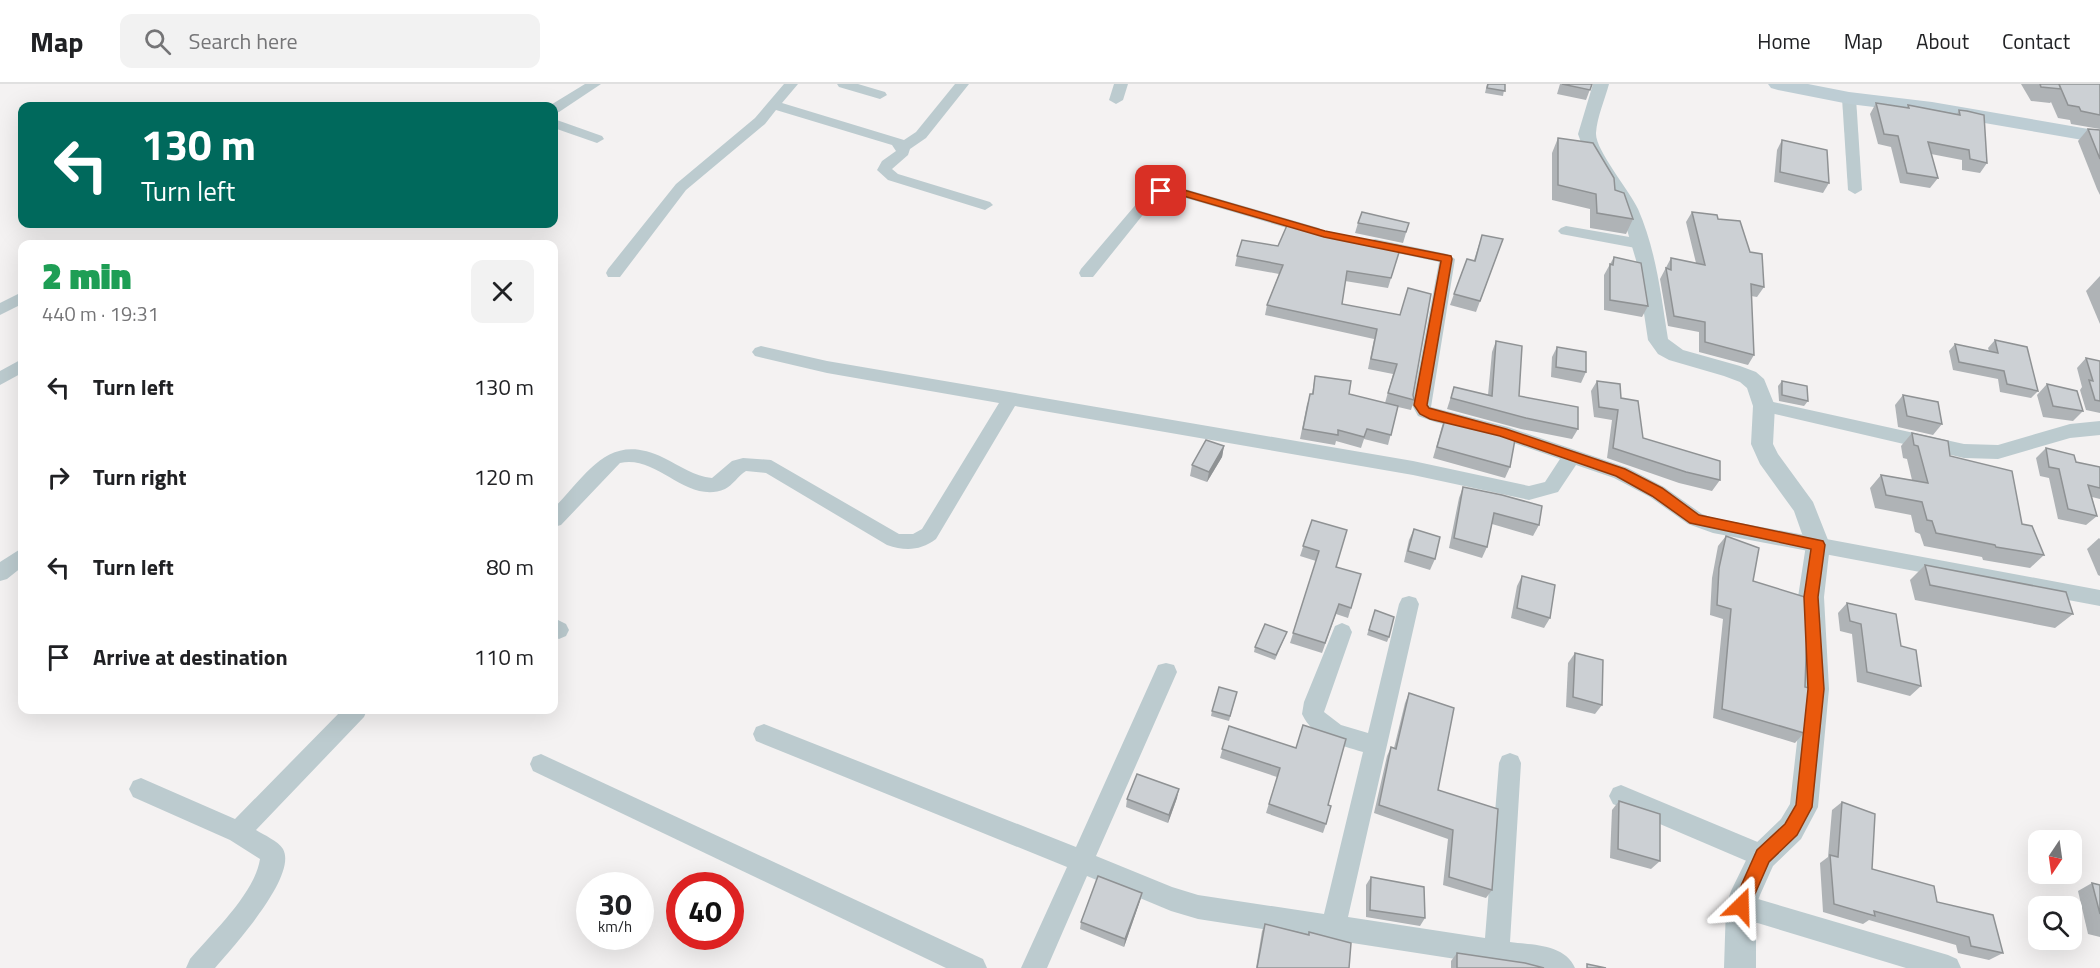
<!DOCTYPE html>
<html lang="en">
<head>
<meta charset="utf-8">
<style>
	:root { --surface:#fff; --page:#f2f2f2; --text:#202124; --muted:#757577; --line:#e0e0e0 }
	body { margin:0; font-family:"Titillium Web",sans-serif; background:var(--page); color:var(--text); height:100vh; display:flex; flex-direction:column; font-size:22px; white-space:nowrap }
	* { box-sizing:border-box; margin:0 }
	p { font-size:20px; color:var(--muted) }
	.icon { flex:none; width:33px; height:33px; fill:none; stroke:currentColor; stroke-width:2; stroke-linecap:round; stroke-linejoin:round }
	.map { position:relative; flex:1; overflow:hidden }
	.sheet { position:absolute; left:18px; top:156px; width:540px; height:474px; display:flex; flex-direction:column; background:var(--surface); border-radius:12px; box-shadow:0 6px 24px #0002 }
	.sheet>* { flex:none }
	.top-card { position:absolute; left:18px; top:18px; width:540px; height:126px; border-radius:12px; box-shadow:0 6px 24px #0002; background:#00695c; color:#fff; overflow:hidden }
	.needle { width:39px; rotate:193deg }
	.fabs { position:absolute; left:2028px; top:746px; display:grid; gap:12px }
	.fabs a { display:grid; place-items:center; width:54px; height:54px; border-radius:12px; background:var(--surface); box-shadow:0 6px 24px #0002; font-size:30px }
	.speed { position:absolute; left:576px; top:788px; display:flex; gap:12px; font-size:30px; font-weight:700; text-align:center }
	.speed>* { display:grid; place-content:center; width:78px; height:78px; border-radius:50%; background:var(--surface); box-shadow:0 6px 24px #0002; line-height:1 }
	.speed small { font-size:15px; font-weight:400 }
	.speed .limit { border:9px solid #d22; background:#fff; color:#111 }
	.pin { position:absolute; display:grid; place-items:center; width:51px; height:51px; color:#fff; margin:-26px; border-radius:12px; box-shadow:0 3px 9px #0006 }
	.me { position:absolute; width:66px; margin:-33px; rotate:22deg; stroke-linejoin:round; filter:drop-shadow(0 0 4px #0008) }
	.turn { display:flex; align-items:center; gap:21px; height:126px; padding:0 24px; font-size:27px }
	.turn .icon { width:78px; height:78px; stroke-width:2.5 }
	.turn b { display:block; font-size:42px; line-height:51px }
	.round { display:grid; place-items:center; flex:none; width:63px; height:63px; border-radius:12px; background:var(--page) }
	.summary { display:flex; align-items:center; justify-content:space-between; height:102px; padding:0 24px }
	h1 { font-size:36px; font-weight:800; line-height:45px; color:#1e9e55 }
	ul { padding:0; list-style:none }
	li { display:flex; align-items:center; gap:18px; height:90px; padding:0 24px }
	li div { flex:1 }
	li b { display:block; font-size:22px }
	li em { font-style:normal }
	header { display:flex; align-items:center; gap:36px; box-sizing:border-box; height:84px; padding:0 30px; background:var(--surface); border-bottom:2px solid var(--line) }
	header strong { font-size:28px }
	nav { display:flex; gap:33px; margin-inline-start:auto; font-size:21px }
	.search { width:420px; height:54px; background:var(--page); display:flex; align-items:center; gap:15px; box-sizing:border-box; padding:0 21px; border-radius:12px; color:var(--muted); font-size:22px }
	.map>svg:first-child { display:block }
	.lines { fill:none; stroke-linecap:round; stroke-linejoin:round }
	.minor { fill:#bccbcf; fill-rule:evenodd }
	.tertiary { fill:#bccbcf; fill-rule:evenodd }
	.secondary { fill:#bdcdd4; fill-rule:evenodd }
	.wall { fill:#afb3b6 }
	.shaded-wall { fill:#8f9294 }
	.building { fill:#ccd0d4; stroke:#8f9294; stroke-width:1.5 }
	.route { fill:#ea580c; stroke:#983908; stroke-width:1.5 }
</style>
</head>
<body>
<header>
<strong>Map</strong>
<div class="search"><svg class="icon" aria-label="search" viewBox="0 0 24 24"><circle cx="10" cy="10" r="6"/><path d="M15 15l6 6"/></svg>Search here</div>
<nav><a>Home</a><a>Map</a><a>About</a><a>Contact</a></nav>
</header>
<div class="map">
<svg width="2100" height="884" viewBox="0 0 2100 884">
	<rect width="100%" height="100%" fill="#f4f2f2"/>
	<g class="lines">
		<g class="minor">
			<polygon points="585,0 601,0 559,28 554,29 554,22 549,22"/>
			<polygon points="784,0 798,0 782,19 904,56 916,48 955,0 969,0 926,54 910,65 908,71 892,85 898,90 990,118 993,121 985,126 888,96 877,86 882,77 896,67 892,61 776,26 765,40 686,106 620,193 608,193 606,189 608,185 676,100 755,34"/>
			<polygon points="837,0 858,0 885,8 887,11 880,15 839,3"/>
			<polygon points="1114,0 1128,0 1123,16 1116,20 1109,16"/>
			<polygon points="1849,10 1856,14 1862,106 1855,110 1848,106 1842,14"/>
			<polygon points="554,35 602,52 604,55 597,59 554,44"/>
			<polygon points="1161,103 1185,105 1319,144 1322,147 1314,152 1179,112 1164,112 1154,117 1093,193 1081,193 1079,189 1081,185 1144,111"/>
			<polygon points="1566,142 1641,155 1649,160 1641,165 1561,150 1558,147 1561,144"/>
			<path d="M1375,155L1447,170L1455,175L1431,323L1508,343L1628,384L1664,403L1702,430L1713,434L2100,506V522L1713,449L1688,440L1650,413L1614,394L1576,381L1558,408L1529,416L1413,391L1015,322L936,455C920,467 905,467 887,461L766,389L746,387C738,392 733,401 725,405C687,421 657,370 620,379L561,441L554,443V424C589,388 609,347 664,374C680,382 694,392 712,394L732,377L743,374L771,376L899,450H913L922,445L999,319L827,289L755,272L752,268L755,264L761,262L827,277L1413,377L1529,402L1545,398L1560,375L1499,354L1435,338L1418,332L1412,321L1439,178L1369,163L1367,160L1369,157Z"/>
			<polygon points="22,208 22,220 0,231 0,219"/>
			<polygon points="22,275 22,289 0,301 0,287"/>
			<polygon points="1764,316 1964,360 1998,361 2070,340 2100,337 2100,351 2070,354 1998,375 1964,374 1758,326 1755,322 1758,318"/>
			<polygon points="22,464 22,483 7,495 0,497 0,478"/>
			<path d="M1409,512L1416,514L1419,520L1348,833L1485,854L1499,679L1502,672L1510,669L1518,672L1521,679L1510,858C1532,861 1565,860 1575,884H1514L1198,835L1171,827L1087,792L1047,884H1021L1067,783L756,657L753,650L756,643L764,640L1076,763L1158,581L1166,579L1174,581L1177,588L1096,772L1172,803L1198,811L1324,830L1363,668C1339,661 1313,654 1302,630L1304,618L1335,542L1342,539L1349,542L1352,548L1324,628L1341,641L1368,649L1399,520L1402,514Z"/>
			<polygon points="554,534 566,540 569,546 566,552 559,555 554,553"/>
			<path d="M342,626H367L364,633L256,746C264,751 278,757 283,765C298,792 233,863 215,884H186L190,875C212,849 255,809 260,775L230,756L133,713L129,705L133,697L141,694L235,735Z"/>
			<polygon points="541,670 983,875 987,884 946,884 533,687 530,680 533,673"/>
			<polygon points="1621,701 1772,764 1775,772 1772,780 1763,784 1613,720 1609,712 1613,704"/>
			<polygon points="1741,810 1948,871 1957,875 1961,884 1906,884 1741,834 1732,831 1729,822 1732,813"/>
		</g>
		<path class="tertiary" d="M1593,0H1609C1605,15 1597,33 1596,49C1595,66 1630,107 1638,125C1656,166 1661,211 1668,255L1683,266L1740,282L1756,288L1764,295L1775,322L1773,360L1778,370L1813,418L1830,461L1824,513L1829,605L1818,723L1801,755L1773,782L1760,811L1756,822V884H1724L1726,822L1731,807L1753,762L1781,735L1790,720L1803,605L1798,513L1806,461L1794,427L1760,380L1751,360L1753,322L1747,304L1740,298L1724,292L1669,276L1658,270L1648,256L1636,176L1625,139L1619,123L1583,64L1578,50Z"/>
		<polygon class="secondary" points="1768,0 1808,0 1849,8 1932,18 2100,47 2100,59 1932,30 1849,20 1778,6 1771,4"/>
	</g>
	<g class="wall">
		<polygon points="1487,0 1505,0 1503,12 1485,9"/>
		<polygon points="1560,0 1592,0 1586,16 1557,10"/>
		<polygon points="2021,0 2100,0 2100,45 2071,40 2070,36 2058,34 2051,18 2050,19 2031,17"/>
		<polygon points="1876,19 1907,24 1908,21 1957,30 1959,26 1987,79 1980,89 1962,86 1962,76 1931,70 1938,94 1930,104 1900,99 1891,63 1878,60 1870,30"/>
		<polygon points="2088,45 2100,46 2100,111 2097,105 2078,57"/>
		<polygon points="1558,54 1615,106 1633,135 1626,150 1590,144 1590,125 1552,116 1552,69"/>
		<polygon points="1782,56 1829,99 1823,109 1774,98 1777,66"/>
		<polygon points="1692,128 1718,135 1750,168 1764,203 1757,213 1751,212 1754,271 1748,281 1699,268 1699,248 1668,242 1660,195 1671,174 1696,179 1686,138"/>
		<polygon points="1358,139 1409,139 1403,159 1355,149"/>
		<polygon points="1482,151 1503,155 1476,228 1450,221 1454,210 1474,176"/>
		<polygon points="1343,152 1401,162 1388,204 1345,197 1342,220 1400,231 1414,316 1411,326 1398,323 1388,361 1364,355 1361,364 1336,357 1335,361 1300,355 1307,320 1312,310 1315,292 1349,310 1385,319 1393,290 1368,285 1374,255 1265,231 1267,221 1279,190 1235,182 1237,172 1278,162"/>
		<polygon points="1614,173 1648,222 1642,233 1604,226 1604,191"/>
		<polygon points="2100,192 2100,240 2086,207"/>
		<polygon points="1995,256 2038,307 2031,314 2000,308 1998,295 1953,286 1949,267 1955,260 1989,267 1988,264"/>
		<polygon points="1496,257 1519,312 1578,345 1572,355 1521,345 1447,325 1454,303 1488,311 1492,268"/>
		<polygon points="1557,263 1586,288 1581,299 1551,293 1552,273"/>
		<polygon points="2086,274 2100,277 2100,329 2086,326 2080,306 2082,303 2077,284"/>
		<polygon points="1597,297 1621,314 1643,354 1720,396 1712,407 1679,399 1607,374 1612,336 1594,333 1591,307"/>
		<polygon points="1782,297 1808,317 1804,322 1779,317 1778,302"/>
		<polygon points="2047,300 2083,327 2073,337 2043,333 2037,311"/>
		<polygon points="1903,311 1942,340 1933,351 1898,343 1895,321"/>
		<polygon points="1446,332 1510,383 1505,394 1433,374 1442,342"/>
		<polygon points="1912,349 1950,372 2022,440 2044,471 2030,484 1983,476 1982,473 1924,462 1920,450 1915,448 1911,431 1875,424 1870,404 1881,391 1912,396 1907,375 1903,374 1901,362"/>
		<polygon points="1224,362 1222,373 1207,398 1190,392 1192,381"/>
		<polygon points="2046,364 2076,378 2100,383 2100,415 2092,413 2097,432 2086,441 2058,435 2049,394 2040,392 2036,374"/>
		<polygon points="1463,403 1539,441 1533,452 1492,440 1487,463 1482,474 1449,464 1459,414"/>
		<polygon points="1312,436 1336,483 1351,524 1348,534 1336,530 1322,569 1290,559 1316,477 1300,472"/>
		<polygon points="1414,445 1435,475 1430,486 1404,478 1409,456"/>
		<polygon points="1726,452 1753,497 1805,603 1804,649 1795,659 1713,634 1723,535 1710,531 1712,494 1718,462"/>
		<polygon points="2099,454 2100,455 2100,492 2098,491 2087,465"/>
		<polygon points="1925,481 2073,530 2055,544 1915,516 1910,496"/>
		<polygon points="1522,492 1550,534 1544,544 1511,534 1517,502"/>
		<polygon points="1847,519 1901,562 1921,602 1910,612 1857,598 1852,550 1840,547 1838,529"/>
		<polygon points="1375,526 1389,553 1387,558 1367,551"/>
		<polygon points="1287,548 1275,576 1254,568 1255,563"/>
		<polygon points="1575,569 1602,621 1595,630 1566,623 1568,579"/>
		<polygon points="1237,608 1229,637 1211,632 1212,627"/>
		<polygon points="1409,609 1438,706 1492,806 1486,814 1443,801 1448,755 1374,729 1387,672 1391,663 1394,664 1405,619"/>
		<polygon points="1229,642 1328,721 1326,740 1323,749 1266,729 1277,693 1220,674"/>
		<polygon points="1177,714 1168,739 1126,723 1127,715"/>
		<polygon points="1619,717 1660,777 1651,785 1610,774 1612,726"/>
		<polygon points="1842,718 1872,785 1937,818 2003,869 1989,876 1958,869 1956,861 1869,836 1863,840 1823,828 1820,779 1828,773 1832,726"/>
		<polygon points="1371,793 1425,834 1420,842 1366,833 1366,801"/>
		<polygon points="2092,799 2100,801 2100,853 2088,850 2078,807"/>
		<polygon points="1142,809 1140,817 1124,863 1080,845 1081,838"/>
		<polygon points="1265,840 1308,850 1309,848 1349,884 1256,884 1262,847"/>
		<polygon points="1457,869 1544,884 1451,884 1451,877"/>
	</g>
	<g class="shaded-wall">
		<polygon points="1224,362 1222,373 1207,398 1209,388"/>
		<polygon points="1179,705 1177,714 1168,739 1169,731"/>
		<polygon points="1142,809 1140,817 1124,863 1125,855"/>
	</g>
	<g class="building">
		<polygon points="1488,0 1505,0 1505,7 1487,4"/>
		<polygon points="1562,0 1592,0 1590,6"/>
		<polygon points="2040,0 2059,0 2061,5 2041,3"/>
		<polygon points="2059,0 2100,0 2100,31 2081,27 2079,23 2068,21"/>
		<polygon points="1876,19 1909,24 1908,21 1960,31 1959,26 1967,27 1984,31 1987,79 1970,75 1969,66 1928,58 1938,94 1907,89 1898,52 1884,50"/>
		<polygon points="2088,45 2100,46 2100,75"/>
		<polygon points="1558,54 1593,59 1614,94 1615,106 1624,109 1633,135 1597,129 1596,110 1558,101"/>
		<polygon points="1782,56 1827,66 1829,99 1780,88"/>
		<polygon points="1362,128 1409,139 1406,148 1358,139"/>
		<polygon points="1692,128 1717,131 1718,135 1740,137 1750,168 1762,170 1764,203 1751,200 1754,271 1705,258 1705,238 1674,232 1666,184 1671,186 1671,174 1705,181"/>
		<polygon points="1288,139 1343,152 1401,162 1391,194 1347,187 1342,220 1400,231 1408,204 1431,210 1413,311 1414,316 1388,309 1397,280 1371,275 1377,245 1267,221 1283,181 1237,172 1242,156 1278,162"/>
		<polygon points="1482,151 1503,155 1480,217 1454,210 1467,175 1475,177"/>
		<polygon points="1614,173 1641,179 1648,222 1610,216 1610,180 1613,181"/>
		<polygon points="1995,256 2027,263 2038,307 2007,300 2004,287 1959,278 1955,260 1998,269"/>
		<polygon points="1496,257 1522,262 1519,312 1578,323 1578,345 1526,334 1451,314 1454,303 1492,312"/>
		<polygon points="1557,263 1586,268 1586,288 1556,283"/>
		<polygon points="2086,274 2100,277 2100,317 2095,316 2089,296 2093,297"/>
		<polygon points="1315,292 1351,297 1349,310 1398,322 1391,351 1367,345 1364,353 1338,346 1338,351 1303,345 1310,310 1313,310"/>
		<polygon points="1597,297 1620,300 1621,314 1638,317 1643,354 1720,377 1720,396 1686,388 1613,364 1618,326 1599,323"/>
		<polygon points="1782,297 1807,302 1808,317 1782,311"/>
		<polygon points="2047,300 2077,307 2083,327 2053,322"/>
		<polygon points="1903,311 1938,318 1942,340 1907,332"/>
		<polygon points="1446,332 1516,350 1510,383 1437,363"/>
		<polygon points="1912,349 1948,357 1950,372 2012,387 2022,440 2032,442 2044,471 1996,463 1995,461 1936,449 1932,437 1927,436 1922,418 1886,411 1881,391 1928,399 1918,362 1914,361"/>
		<polygon points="1206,356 1224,362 1209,388 1192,381"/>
		<polygon points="2046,364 2074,371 2076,378 2100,383 2100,404 2088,401 2097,432 2068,425 2059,385 2049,383"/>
		<polygon points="1463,403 1502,411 1542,422 1539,441 1494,429 1487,463 1454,454"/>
		<polygon points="1312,436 1347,446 1336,483 1361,490 1351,524 1339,520 1325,559 1293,549 1319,467 1303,462"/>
		<polygon points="1414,445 1440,453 1435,475 1408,467"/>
		<polygon points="1726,452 1759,464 1753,497 1805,513 1807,546 1805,603 1809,604 1804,649 1722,625 1731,525 1717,521 1719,484"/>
		<polygon points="1925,481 2066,508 2073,530 1930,501"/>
		<polygon points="1522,492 1555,501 1550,534 1517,524"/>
		<polygon points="1847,519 1896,530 1901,562 1916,566 1921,602 1867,588 1861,540 1850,537"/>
		<polygon points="1375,526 1394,533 1389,553 1369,546"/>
		<polygon points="1265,540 1287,548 1276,571 1255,563"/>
		<polygon points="1575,569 1603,576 1602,621 1573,613"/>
		<polygon points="1219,603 1237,608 1230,632 1212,627"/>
		<polygon points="1409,609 1454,624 1438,706 1498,725 1492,806 1449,793 1453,746 1379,721 1391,663 1396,665"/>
		<polygon points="1303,641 1346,655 1328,721 1331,722 1326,740 1269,720 1280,684 1222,665 1229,642 1296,664"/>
		<polygon points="1137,690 1179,705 1169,731 1127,715"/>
		<polygon points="1619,717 1660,730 1660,777 1618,765"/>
		<polygon points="1842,718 1875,730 1872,785 1934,802 1937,818 1993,831 2003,869 1971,862 1969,853 1874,827 1875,832 1834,820 1830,771 1838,773"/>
		<polygon points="1098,792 1142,809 1125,855 1081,838"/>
		<polygon points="1371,793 1424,803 1425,834 1370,826"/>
		<polygon points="2092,799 2100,801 2100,830"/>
		<polygon points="1265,840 1309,851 1309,848 1351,859 1349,884 1257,884"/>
		<polygon points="1457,869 1525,879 1544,884 1457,884"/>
		<polygon points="1587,880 1606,884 1587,884"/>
	</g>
	<polygon class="route" points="1161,104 1184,106 1325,147 1451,172 1452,175 1427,321 1429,324 1506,345 1625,385 1662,404 1699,431 1823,457 1825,461 1818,513 1824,605 1812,723 1797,751 1769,778 1747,828 1741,830 1735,828 1732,822 1757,766 1785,740 1796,721 1808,605 1804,513 1811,465 1690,439 1652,412 1616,392 1500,352 1430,335 1420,330 1414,321 1441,177 1324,153 1180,111 1157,109 1157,105"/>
</svg>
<div class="fabs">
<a><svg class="needle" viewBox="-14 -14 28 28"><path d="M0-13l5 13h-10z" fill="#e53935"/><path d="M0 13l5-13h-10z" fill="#757577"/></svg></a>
<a><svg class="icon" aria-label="search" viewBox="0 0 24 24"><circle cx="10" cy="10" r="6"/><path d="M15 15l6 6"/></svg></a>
</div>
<div class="speed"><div>30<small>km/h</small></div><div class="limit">40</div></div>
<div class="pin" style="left:1161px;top:107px;background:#d93025"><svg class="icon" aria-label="arrive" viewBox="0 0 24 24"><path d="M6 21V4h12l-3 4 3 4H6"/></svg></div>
<svg class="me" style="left:1741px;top:822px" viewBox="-20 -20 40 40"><path d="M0-17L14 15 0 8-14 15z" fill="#ea580c" stroke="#fff" stroke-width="4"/></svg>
<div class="top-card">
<div class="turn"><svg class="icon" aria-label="left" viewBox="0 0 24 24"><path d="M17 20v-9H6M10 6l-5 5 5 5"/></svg><div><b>130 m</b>Turn left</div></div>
</div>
<section class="sheet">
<div class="summary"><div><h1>2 min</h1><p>440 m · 19:31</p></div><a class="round"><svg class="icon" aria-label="close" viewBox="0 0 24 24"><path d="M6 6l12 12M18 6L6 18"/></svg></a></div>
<ul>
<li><svg class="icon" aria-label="left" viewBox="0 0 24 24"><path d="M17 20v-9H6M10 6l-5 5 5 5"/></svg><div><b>Turn left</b></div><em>130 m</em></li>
<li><svg class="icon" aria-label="right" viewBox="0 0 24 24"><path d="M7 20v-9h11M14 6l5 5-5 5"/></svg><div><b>Turn right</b></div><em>120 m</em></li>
<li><svg class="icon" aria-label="left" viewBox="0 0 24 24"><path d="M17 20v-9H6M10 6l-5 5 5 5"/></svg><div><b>Turn left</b></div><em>80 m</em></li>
<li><svg class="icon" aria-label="arrive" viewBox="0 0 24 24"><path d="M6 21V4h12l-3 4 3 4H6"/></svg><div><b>Arrive at destination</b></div><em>110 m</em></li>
</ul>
</section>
</div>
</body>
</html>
